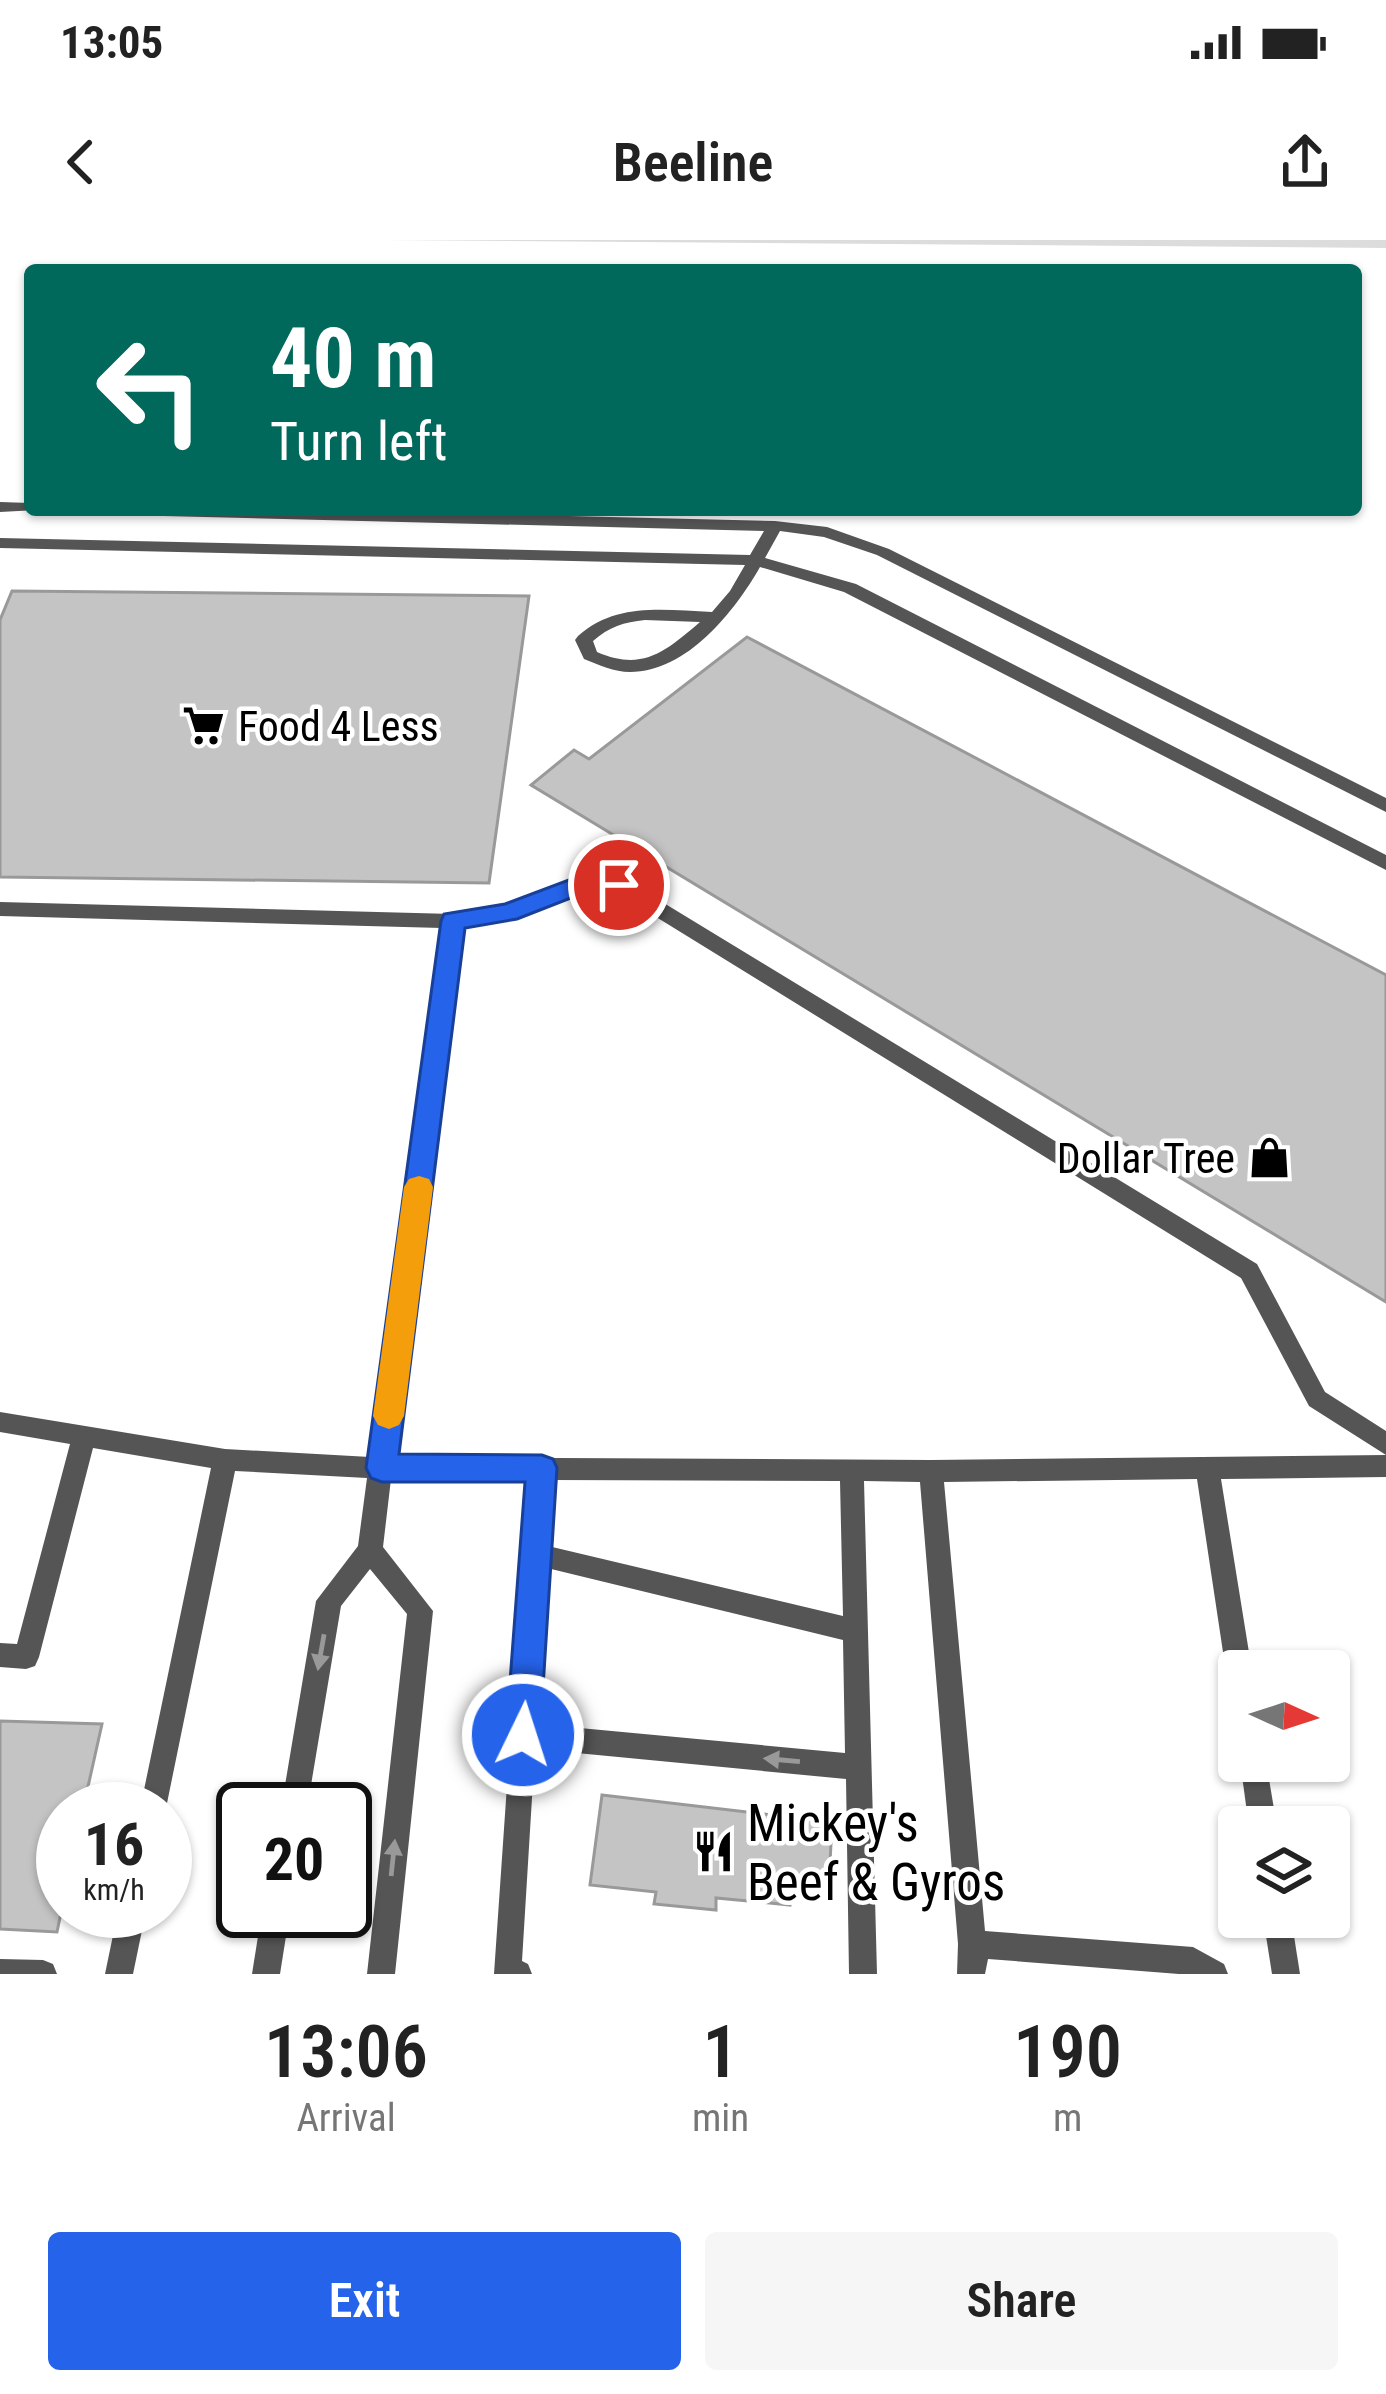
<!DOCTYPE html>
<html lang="en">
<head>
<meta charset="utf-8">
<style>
	:root { --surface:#fff; --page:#f6f6f6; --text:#222; --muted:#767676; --accent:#2563eb }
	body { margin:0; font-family:"Roboto Condensed",sans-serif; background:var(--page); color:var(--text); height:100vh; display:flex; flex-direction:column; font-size:45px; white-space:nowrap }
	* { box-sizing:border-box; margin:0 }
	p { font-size:39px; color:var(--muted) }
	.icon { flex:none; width:66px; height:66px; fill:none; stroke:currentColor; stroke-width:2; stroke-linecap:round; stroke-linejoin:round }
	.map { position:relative; height:1734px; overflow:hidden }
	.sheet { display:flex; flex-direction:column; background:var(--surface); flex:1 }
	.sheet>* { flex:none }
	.hud { position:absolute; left:24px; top:24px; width:1338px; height:252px; border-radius:12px; box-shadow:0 3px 9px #0004; background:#00695c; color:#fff; overflow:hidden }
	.needle { width:78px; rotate:93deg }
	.buttons { position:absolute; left:1218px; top:1410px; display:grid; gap:24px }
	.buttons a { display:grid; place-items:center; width:132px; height:132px; border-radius:12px; background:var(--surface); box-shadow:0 3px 9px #0004; font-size:60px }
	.speed { position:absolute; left:36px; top:1542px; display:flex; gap:24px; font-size:60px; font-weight:700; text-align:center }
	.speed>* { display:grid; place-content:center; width:156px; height:156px; border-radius:50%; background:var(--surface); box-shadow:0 3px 9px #0004; line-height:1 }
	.speed small { font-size:30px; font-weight:400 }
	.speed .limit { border:6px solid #111; border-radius:18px; background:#fff; color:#111 }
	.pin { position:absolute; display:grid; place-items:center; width:102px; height:102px; color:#fff; margin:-51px; border:6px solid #fff; border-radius:50%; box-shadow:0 3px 12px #0007 }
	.me { position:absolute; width:132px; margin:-66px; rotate:4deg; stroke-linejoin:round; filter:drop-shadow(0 0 9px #0008) }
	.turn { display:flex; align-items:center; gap:42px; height:252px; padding:0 48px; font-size:54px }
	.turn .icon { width:156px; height:156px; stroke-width:2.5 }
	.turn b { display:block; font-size:84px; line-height:102px }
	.eta { display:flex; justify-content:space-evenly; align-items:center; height:204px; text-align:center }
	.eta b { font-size:72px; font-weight:600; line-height:84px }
	.button { display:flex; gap:24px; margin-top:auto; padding:24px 48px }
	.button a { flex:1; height:138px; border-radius:12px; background:var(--accent); color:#fff; font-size:48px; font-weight:600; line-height:138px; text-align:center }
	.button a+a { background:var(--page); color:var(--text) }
	.status { display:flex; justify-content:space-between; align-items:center; height:84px; padding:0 60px; background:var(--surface); direction:ltr }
	.status svg { height:33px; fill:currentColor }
	header { display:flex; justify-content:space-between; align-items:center; height:156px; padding:0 48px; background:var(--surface); font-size:54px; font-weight:600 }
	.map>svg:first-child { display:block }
	.green { fill:#dcdcdc }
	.building { fill:#c4c4c4; stroke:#999; stroke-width:3 }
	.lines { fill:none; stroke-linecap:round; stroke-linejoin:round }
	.lane { fill:#555; fill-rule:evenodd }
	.oneway { fill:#999 }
	.route { fill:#2563eb; stroke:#184099; stroke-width:3 }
	.slow { fill:#f59e0b }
	.labels { text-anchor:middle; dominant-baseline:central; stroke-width:9; stroke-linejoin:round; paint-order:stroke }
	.poi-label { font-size:42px; fill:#000; stroke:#fff; text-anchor:start }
	.near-poi-label { font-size:51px; fill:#000; stroke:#fff; text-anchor:start }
</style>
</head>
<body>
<div class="status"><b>13:05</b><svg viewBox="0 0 49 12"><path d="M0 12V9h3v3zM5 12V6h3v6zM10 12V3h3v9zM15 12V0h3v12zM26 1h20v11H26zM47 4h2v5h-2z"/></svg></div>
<header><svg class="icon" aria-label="back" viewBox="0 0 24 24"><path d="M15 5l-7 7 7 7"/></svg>Beeline<svg class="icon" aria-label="share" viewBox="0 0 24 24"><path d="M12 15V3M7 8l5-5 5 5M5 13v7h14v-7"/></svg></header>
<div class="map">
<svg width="1386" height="1734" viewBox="0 0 1386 1734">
	<rect width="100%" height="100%" fill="#fff"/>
	<polygon class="green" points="385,0 1386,0 1386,8"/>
	<g class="building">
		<polygon points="12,351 529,356 489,643 0,637 0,380"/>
		<polygon points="747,397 1386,735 1386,1062 531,545 574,510 589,519"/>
		<polygon points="0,1481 102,1484 83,1569 63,1569 63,1663 57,1692 0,1689"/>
		<polygon points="602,1555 832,1582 829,1645 792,1642 790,1665 716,1658 716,1670 654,1664 656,1652 590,1645"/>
	</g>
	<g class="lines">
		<g class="lane">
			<polygon points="0,262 30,263 30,270 37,270 0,272"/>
			<path d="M115,270H318L775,281L827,287L889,309L1386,558V572L877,315L824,297L780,291L765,318L856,344L1386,615V630L844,352L760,327C735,371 687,432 630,432C614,432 599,425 584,419L575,400L578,396C616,362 664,370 712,372L730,351L745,325L0,308V298L750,315L764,291L123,275ZM645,380L700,382C666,411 643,432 597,412L593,401C609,387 624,382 645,380Z"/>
			<path d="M589,634L626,640L1257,1024L1325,1152L1386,1191V1215L1309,1166L1241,1038L614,651L590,648L516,678L462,687L394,1217L931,1220L1386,1215V1237L1221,1239L1252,1431H1239V1444L1230,1441L1226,1432L1197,1239L944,1242L985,1691L1193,1707L1224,1724L1228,1734H1179L988,1719L985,1734H957L958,1704L920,1242L864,1241L877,1734H849L846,1539L535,1509L522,1721L528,1724L532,1734H494L528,1240L391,1239L383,1307L433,1371L395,1734H367L407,1374L370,1329L341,1366L307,1569H281L316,1361L358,1306L367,1238L235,1231L165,1573V1569H140L211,1228L93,1208L39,1417L35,1426L26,1429L0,1427V1403L17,1404L70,1204L0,1192V1172L225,1209L370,1217L442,688L0,676V662L453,674L506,666ZM552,1240L840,1241L843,1376L548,1306ZM547,1328L843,1400L845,1513L537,1484Z"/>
			<polygon points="1240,1521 1266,1521 1277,1587 1249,1587"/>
			<polygon points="118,1671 146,1671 133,1734 105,1734"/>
			<polygon points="262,1671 290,1671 280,1734 252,1734"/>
			<polygon points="1263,1677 1291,1677 1300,1734 1272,1734"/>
			<polygon points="0,1719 43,1720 53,1724 57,1734 0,1734"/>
		</g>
	</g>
	<defs><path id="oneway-solid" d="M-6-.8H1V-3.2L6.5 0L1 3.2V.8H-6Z" transform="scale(3)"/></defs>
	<g class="oneway">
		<use href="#oneway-solid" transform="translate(321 1412) rotate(100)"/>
		<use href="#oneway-solid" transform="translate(782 1520) rotate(-175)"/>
		<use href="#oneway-solid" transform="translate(393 1618) rotate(-84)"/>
	</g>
	<polygon class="route" points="590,632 628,639 632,645 619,654 591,650 517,679 465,688 399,1214 542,1215 553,1219 557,1228 540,1495 535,1507 523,1512 511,1507 506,1495 525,1242 382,1242 371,1238 366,1228 441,681 444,674 505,664"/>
	<polygon class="slow" points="419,936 429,939 433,947 404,1176 399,1185 389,1189 378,1185 373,1176 404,947 409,939"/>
	<defs>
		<symbol id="supermarket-bare" viewBox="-9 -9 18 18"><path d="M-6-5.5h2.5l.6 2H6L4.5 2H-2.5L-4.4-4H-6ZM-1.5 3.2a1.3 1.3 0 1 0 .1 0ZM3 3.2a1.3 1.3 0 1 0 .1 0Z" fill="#000" stroke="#fff" stroke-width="2.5" paint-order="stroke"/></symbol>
		<symbol id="shop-bare" viewBox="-9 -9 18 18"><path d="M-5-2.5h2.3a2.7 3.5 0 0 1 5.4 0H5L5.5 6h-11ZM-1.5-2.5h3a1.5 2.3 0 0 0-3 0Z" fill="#000" stroke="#fff" stroke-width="2.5" paint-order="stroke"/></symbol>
		<symbol id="restaurant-bare" viewBox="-9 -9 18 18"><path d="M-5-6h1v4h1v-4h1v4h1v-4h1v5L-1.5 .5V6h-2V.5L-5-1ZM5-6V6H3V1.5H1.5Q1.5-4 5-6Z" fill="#000" stroke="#fff" stroke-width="2.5" paint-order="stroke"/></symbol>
	</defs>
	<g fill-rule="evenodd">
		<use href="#supermarket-bare" x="174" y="456" width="59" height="59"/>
		<use href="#shop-bare" x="1240" y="888" width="59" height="59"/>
		<use href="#restaurant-bare" x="684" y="1582" width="59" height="59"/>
	</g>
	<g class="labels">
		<g class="poi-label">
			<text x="238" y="486">Food 4 Less</text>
			<text x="1235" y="918" text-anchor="end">Dollar Tree</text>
		</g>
		<g class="near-poi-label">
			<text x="747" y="1583">Mickey's<tspan x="747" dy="59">Beef &amp; Gyros</tspan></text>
		</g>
	</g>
</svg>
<div class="buttons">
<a><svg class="needle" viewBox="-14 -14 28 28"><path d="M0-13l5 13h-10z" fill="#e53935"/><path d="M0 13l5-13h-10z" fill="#767676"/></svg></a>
<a><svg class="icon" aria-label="layers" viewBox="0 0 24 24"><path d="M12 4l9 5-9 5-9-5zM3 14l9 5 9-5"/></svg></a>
</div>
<div class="speed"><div>16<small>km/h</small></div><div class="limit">20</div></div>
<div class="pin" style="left:619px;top:645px;background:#d93025"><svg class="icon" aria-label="arrive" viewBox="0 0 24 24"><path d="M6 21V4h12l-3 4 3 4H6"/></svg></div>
<svg class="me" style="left:523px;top:1495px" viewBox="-20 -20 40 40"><circle r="17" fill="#2563eb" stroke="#fff" stroke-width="3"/><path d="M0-11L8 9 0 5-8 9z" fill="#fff"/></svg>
<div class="hud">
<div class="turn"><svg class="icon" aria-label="left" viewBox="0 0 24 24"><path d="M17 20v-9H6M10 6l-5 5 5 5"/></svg><div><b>40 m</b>Turn left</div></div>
</div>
</div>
<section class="sheet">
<div class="eta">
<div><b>13:06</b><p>Arrival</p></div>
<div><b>1</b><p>min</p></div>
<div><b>190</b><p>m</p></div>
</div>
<div class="button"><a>Exit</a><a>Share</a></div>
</section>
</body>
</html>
